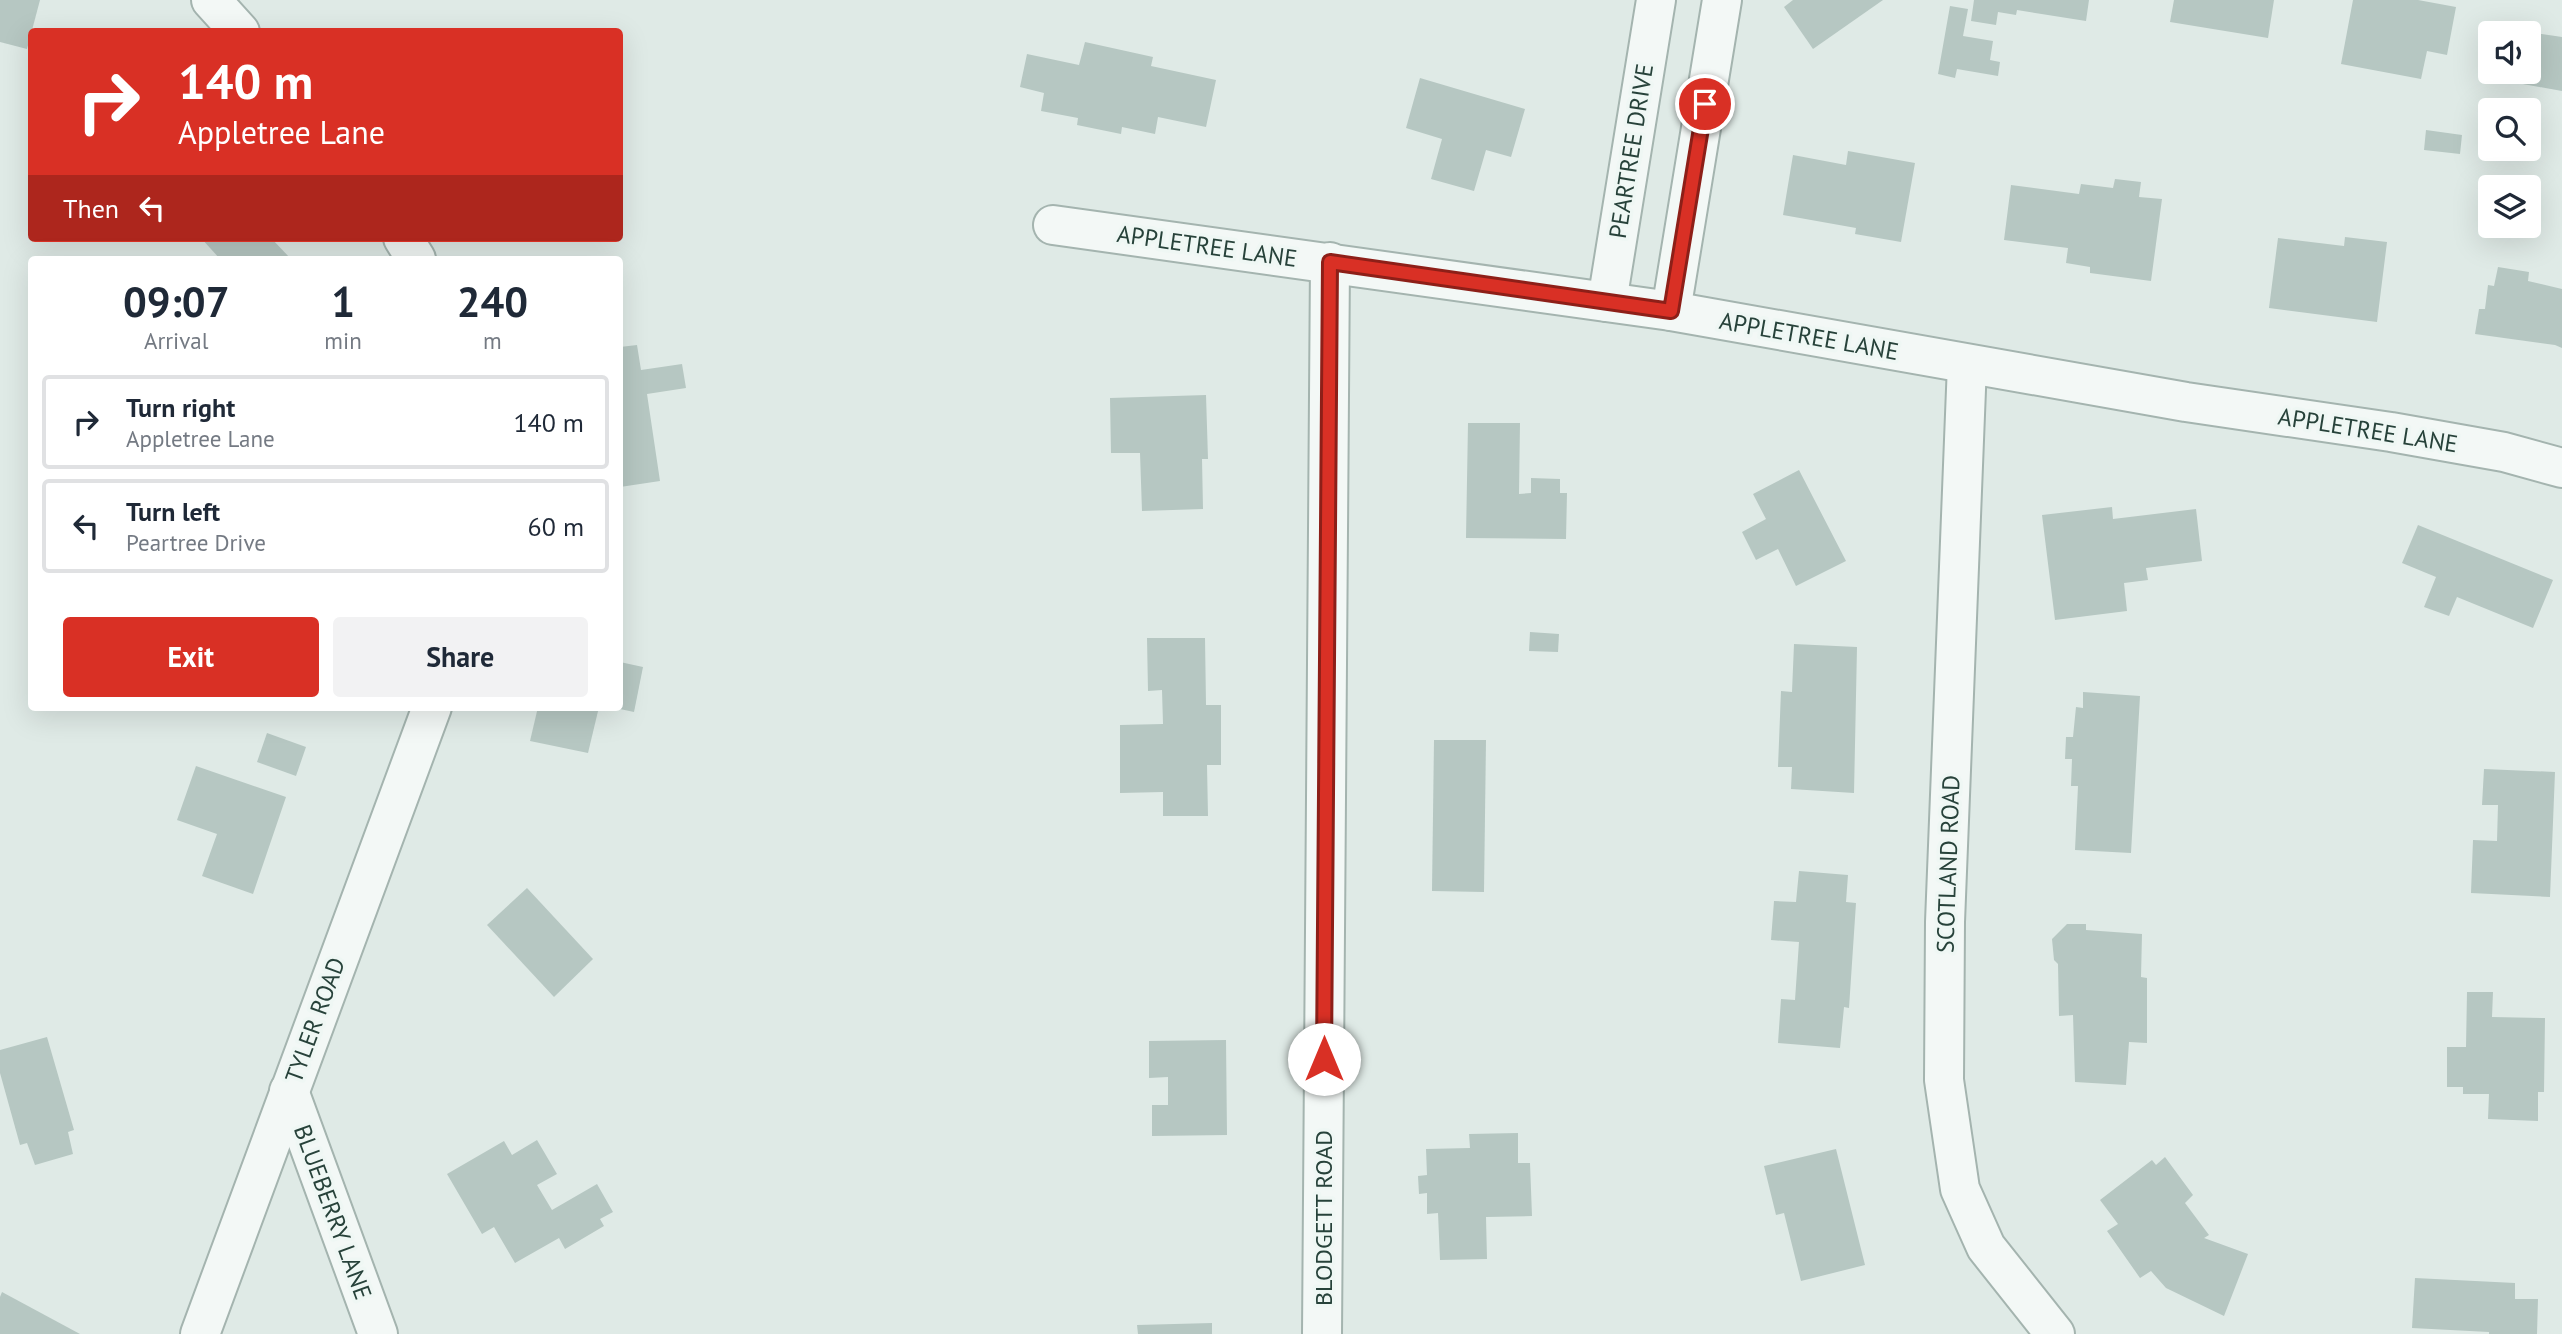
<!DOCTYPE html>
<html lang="en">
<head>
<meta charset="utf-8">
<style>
	:root { --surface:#fff; --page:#f2f2f3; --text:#1f2937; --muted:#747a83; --line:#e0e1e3; --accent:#d93025 }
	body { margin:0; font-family:"PT Sans",sans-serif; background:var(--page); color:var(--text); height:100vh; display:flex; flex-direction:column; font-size:26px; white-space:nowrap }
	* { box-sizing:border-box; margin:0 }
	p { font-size:23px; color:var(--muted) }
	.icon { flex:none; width:38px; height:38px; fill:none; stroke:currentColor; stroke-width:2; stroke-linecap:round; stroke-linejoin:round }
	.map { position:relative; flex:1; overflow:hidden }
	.drawer { position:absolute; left:28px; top:256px; width:595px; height:455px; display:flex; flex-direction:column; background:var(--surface); border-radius:7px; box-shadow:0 7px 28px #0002 }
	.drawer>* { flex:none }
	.hud { position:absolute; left:28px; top:28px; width:595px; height:214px; border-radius:7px; box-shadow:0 7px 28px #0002; background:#d93025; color:#fff; overflow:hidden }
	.tools { position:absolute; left:2478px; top:21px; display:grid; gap:14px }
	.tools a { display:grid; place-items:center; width:63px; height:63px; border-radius:7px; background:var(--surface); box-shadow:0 7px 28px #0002; font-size:35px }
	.pin { position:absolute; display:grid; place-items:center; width:60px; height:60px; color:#fff; margin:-30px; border:4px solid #fff; border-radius:50%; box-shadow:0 2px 7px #0007 }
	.me { position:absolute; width:77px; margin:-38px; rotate:0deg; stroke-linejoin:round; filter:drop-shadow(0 0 5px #0008) }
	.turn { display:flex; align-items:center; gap:24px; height:147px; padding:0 35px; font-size:32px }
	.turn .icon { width:91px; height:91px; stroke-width:2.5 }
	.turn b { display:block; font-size:49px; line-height:60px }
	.then { display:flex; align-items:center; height:66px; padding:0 35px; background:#0003; gap:14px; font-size:26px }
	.eta { display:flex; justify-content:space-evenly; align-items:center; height:119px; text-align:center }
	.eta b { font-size:42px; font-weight:800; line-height:49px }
	.primary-button { display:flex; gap:14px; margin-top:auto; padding:14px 35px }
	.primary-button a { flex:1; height:80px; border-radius:7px; background:var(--accent); color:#fff; font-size:28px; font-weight:800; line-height:80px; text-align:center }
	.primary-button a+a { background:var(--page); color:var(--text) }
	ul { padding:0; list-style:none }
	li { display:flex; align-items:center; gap:21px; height:94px; margin:0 14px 10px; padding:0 21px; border:4px solid var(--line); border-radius:7px }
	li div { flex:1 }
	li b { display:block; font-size:26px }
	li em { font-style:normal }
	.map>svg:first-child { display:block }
	.building { fill:#b6c7c2 }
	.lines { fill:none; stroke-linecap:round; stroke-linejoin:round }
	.minor-casing { stroke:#a4b4af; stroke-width:42 }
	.minor { stroke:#f3f8f6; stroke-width:38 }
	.route-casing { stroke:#8d1f18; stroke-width:18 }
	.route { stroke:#d93025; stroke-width:12 }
	.labels { text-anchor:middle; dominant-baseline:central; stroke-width:7; stroke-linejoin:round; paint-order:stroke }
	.street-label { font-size:24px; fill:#27423a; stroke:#eff7f4 }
</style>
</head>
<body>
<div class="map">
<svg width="2562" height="1334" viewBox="0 0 2562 1334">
	<rect width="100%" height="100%" fill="#dfeae6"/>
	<g class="building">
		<polygon points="0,0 40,0 27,49 0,42"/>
		<polygon points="1793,0 1883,0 1813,49 1784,7"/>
		<polygon points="1974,0 2089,0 2086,21 2017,10 2016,15 1998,12 1996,25 1971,21"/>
		<polygon points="2174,0 2274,0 2268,38 2170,22"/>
		<polygon points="2353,0 2418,0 2456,7 2447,55 2427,51 2421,79 2341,64"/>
		<polygon points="1950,6 1968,9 1963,36 1993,41 1990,60 2000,62 1998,76 1957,69 1955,78 1938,74"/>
		<polygon points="2529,32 2562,37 2562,91 2517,83 2519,72 2529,72"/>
		<polygon points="1085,42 1153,57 1151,66 1216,80 1206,127 1158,117 1155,134 1122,127 1121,134 1077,125 1078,118 1041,111 1044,93 1020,87 1027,54 1079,65"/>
		<polygon points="1420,78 1525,109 1511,157 1486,150 1474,191 1431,179 1442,139 1406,128"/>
		<polygon points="2426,130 2462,135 2460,154 2424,150"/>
		<polygon points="1848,151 1915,163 1901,242 1855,234 1856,228 1783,215 1793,155 1846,165"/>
		<polygon points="2115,179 2141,182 2139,197 2162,199 2151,281 2090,273 2090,267 2066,263 2068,248 2004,240 2011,185 2079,194 2081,184 2113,188"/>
		<polygon points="2345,237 2387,242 2377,322 2269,308 2278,238 2344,246"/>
		<polygon points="201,238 271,238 291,259 220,259"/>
		<polygon points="2498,267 2529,272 2528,281 2562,289 2562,348 2555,345 2475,334 2479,309 2485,309 2488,285 2494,286"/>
		<polygon points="637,345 641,370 682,364 686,388 647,394 660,481 620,487 620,347"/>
		<polygon points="1206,395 1208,459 1202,459 1203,509 1142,511 1140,453 1111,453 1110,398"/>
		<polygon points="1468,423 1520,423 1519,494 1531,493 1531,478 1560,479 1560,493 1567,493 1566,539 1466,538"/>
		<polygon points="1799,470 1846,561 1796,586 1778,549 1756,560 1742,532 1766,519 1753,494"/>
		<polygon points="2112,507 2113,519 2196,509 2202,561 2146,568 2148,580 2124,583 2127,611 2055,620 2042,515"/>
		<polygon points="2418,525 2553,580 2533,628 2457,597 2449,616 2424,607 2436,577 2402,563"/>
		<polygon points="1530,632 1559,634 1558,652 1529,651"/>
		<polygon points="1147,638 1205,638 1206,705 1221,705 1221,765 1207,765 1208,816 1163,816 1163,792 1120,793 1120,725 1163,724 1162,690 1148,691"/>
		<polygon points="1794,644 1857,647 1854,793 1791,789 1792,767 1778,767 1781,691 1792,692"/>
		<polygon points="620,662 643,667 634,712 620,709"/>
		<polygon points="2083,692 2140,696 2131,853 2075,850 2078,786 2071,786 2072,759 2065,759 2066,737 2073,737 2076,707 2083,708"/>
		<polygon points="538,707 599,707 588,753 530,741"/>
		<polygon points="267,733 306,747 296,776 257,762"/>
		<polygon points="1434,740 1486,740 1484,892 1432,891"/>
		<polygon points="196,766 286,797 253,894 202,876 217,834 177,820"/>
		<polygon points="2484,769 2555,772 2550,897 2471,893 2473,840 2497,841 2498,805 2482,805"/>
		<polygon points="1799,871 1848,875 1846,902 1856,903 1849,1008 1844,1007 1840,1048 1778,1043 1781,999 1795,1000 1799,942 1771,940 1774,901 1796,902"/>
		<polygon points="527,888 593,959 554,997 487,925"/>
		<polygon points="2067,924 2086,924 2086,930 2142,934 2141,977 2147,978 2147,1043 2129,1042 2126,1085 2075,1082 2073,1015 2059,1016 2058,964 2054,960 2052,939"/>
		<polygon points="2467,992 2493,992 2492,1017 2545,1018 2544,1092 2538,1092 2538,1121 2488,1119 2489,1094 2463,1094 2463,1087 2447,1087 2447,1047 2466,1047"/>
		<polygon points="47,1037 74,1130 68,1132 73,1154 35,1165 27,1143 20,1145 0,1073 0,1050"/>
		<polygon points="1226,1040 1227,1135 1152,1136 1152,1105 1168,1105 1168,1077 1149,1078 1149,1041"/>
		<polygon points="1518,1133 1518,1163 1530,1163 1532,1216 1486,1217 1487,1259 1440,1260 1438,1213 1427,1214 1427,1193 1419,1194 1418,1176 1427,1175 1426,1149 1470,1148 1469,1134"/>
		<polygon points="537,1140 557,1174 537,1185 552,1210 597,1184 613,1212 600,1219 604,1226 565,1249 559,1238 515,1263 494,1227 482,1234 447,1174 504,1141 512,1155"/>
		<polygon points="1836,1149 1865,1265 1801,1281 1784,1213 1776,1215 1764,1166"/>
		<polygon points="2165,1157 2193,1195 2185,1203 2209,1235 2204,1238 2248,1254 2224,1316 2166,1288 2151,1271 2140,1278 2107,1231 2118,1224 2100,1200 2152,1160 2156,1165"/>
		<polygon points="2415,1278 2515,1283 2515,1299 2538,1299 2537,1334 2489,1334 2489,1332 2412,1328"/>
		<polygon points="2,1292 80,1334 0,1334 0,1297"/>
		<polygon points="1212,1323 1212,1334 1138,1334 1137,1325"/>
	</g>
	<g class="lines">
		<defs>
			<g id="minor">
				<polyline points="211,0 240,32"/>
				<polyline points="1053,225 1671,311 2186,402 2391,432 2504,452 2562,468"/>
				<polyline points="403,238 416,259"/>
				<polyline points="1607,302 1656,0"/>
				<polyline points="1671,311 1722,0"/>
				<polyline points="1967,364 1945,922 1944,1080 1960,1189 1986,1247 2055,1334"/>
				<polyline points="289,1091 378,1334"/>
				<polyline points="200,1334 432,707"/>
				<polyline points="1322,1334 1330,262"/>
			</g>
		</defs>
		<use href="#minor" class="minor-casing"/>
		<use href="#minor" class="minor"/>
	</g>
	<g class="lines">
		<defs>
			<polyline id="route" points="1324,1059 1330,262 1671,311 1705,104"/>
		</defs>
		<use href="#route" class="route-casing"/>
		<use href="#route" class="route"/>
	</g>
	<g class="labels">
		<g class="street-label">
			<text transform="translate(1631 151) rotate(-81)">PEARTREE DRIVE</text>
			<text transform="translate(1207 246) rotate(8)">APPLETREE LANE</text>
			<text transform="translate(1809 336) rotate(10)">APPLETREE LANE</text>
			<text transform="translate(2368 430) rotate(9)">APPLETREE LANE</text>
			<text transform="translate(1948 864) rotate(-88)">SCOTLAND ROAD</text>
			<text transform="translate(315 1020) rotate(-70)">TYLER ROAD</text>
			<text transform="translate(333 1212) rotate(70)">BLUEBERRY LANE</text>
			<text transform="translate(1323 1218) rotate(-90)">BLODGETT ROAD</text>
		</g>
	</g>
</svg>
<div class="tools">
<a><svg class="icon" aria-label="sound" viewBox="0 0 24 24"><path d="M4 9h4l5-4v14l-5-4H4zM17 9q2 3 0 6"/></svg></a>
<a><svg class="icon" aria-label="search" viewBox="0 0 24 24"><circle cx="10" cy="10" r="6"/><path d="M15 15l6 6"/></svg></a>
<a><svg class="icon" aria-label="layers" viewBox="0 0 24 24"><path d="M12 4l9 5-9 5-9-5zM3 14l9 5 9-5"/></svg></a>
</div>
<div class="pin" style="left:1705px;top:104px;background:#d93025"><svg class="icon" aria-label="arrive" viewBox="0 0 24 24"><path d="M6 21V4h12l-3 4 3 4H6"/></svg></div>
<svg class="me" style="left:1324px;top:1059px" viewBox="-20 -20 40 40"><circle r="19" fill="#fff"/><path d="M0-13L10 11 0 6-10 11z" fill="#d93025"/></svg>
<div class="hud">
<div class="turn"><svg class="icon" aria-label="right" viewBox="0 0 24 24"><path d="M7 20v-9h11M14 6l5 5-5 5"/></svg><div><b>140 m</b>Appletree Lane</div></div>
<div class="then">Then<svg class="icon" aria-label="left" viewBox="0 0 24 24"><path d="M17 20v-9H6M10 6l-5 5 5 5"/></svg></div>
</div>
<section class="drawer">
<div class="eta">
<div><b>09:07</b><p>Arrival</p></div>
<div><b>1</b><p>min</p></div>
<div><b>240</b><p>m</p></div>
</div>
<ul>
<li><svg class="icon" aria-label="right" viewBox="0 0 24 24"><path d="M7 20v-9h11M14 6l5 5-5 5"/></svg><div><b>Turn right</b><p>Appletree Lane</p></div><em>140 m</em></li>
<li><svg class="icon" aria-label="left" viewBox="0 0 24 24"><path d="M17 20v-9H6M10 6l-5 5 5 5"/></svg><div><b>Turn left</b><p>Peartree Drive</p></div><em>60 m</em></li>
</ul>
<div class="primary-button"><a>Exit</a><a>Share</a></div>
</section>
</div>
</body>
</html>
